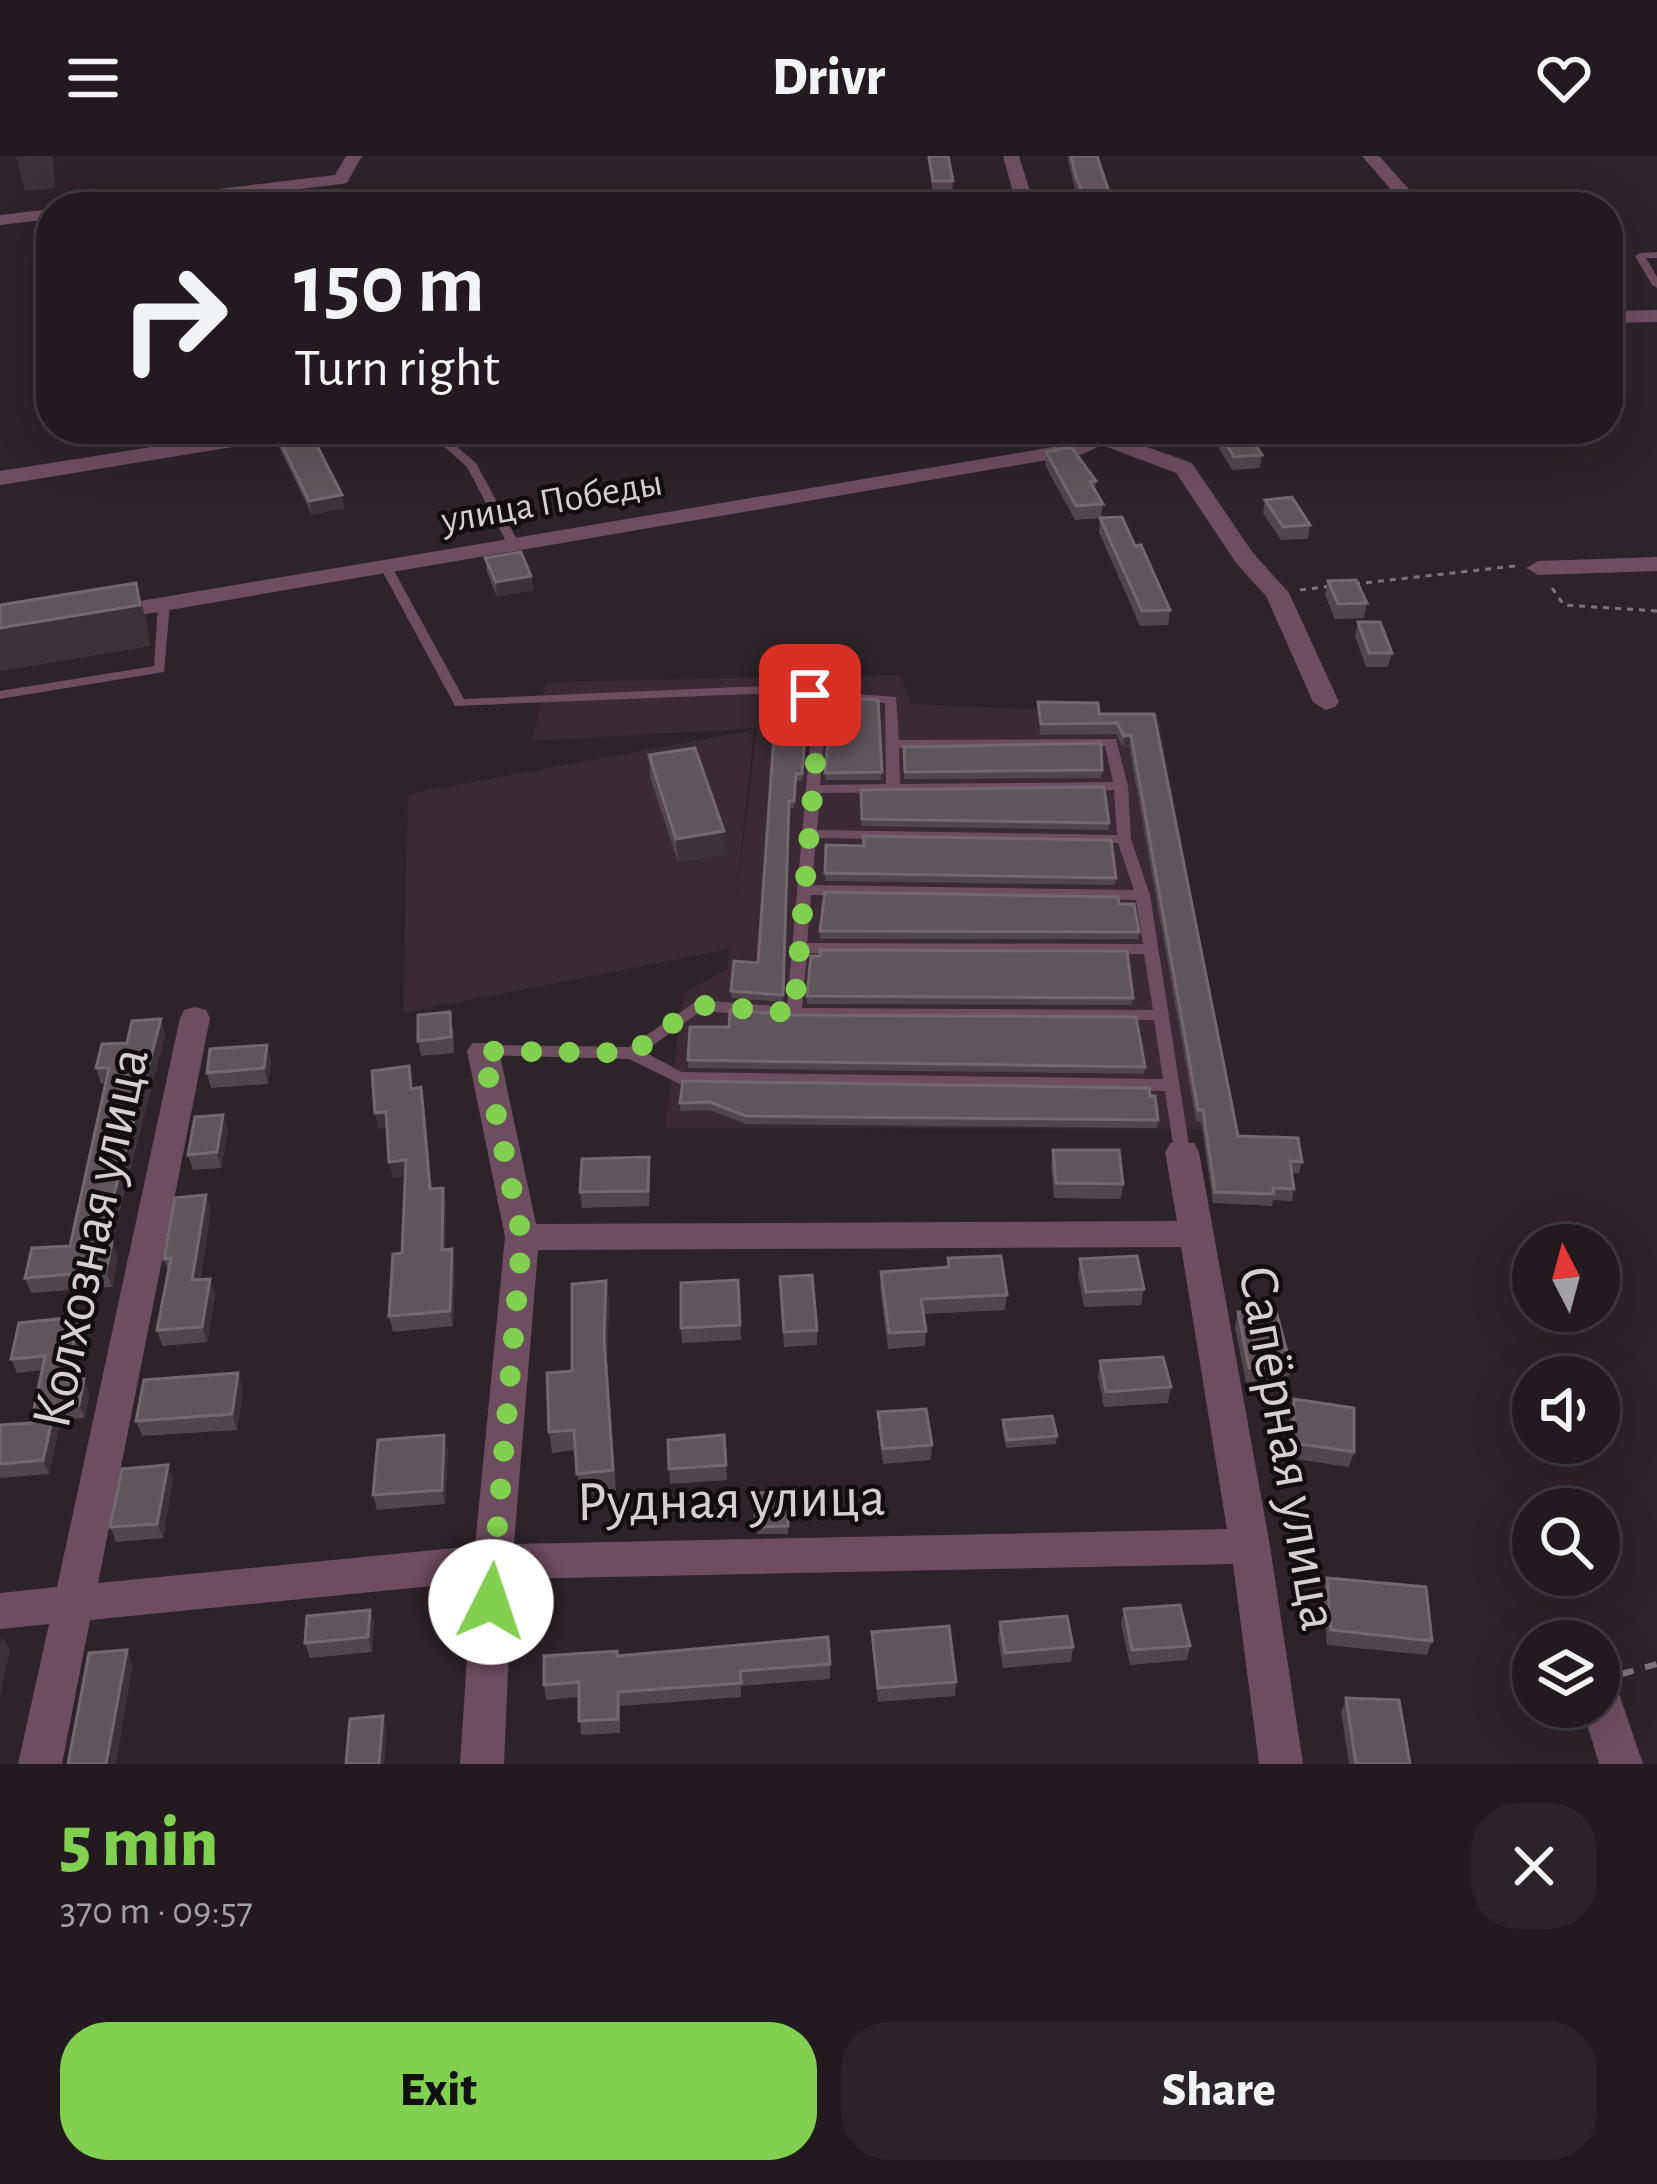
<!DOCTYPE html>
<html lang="en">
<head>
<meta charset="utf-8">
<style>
	:root { --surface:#221a1e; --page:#2a2327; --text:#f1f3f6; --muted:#a2a1a4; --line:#3f383c; --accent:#82d050 }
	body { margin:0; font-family:"Alegreya Sans",sans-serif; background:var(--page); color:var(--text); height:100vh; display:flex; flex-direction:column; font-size:45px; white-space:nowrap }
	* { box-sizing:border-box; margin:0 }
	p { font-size:39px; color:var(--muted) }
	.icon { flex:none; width:66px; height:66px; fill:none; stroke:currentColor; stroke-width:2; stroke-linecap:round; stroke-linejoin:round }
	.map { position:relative; height:1608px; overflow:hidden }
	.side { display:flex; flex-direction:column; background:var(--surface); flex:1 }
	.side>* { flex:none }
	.banner { position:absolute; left:36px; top:36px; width:1587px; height:252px; border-radius:48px; box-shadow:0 12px 48px #0002,0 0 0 3px var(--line); background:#221a1e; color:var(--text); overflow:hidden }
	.needle { width:78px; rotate:354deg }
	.buttons { position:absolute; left:1512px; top:1068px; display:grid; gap:24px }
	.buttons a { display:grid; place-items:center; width:108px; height:108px; border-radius:50%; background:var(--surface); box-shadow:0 12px 48px #0002,0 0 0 3px var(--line); font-size:60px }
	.pin { position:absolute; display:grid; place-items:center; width:102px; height:102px; color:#fff; margin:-51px; border-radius:24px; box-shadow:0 6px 18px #0006 }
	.me { position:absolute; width:132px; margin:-66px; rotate:4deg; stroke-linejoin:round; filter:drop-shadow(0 0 9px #0008) }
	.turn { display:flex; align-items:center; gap:42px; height:252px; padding:0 60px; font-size:54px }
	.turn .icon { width:156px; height:156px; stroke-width:2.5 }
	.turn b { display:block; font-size:84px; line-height:102px }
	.round { display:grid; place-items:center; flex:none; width:126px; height:126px; border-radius:48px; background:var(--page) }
	.head { display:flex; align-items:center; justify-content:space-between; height:204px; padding:0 60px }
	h1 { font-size:72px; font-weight:800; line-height:90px; color:var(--accent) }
	.primary-button { display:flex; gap:24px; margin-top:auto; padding:24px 60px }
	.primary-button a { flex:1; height:138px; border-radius:48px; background:var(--accent); color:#111; font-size:48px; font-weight:800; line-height:138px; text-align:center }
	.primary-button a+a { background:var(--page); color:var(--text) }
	header { display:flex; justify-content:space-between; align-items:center; height:156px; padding:0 60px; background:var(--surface); font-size:54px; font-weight:800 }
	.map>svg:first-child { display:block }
	.built { fill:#3b2a33 }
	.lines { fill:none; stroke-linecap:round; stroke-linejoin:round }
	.path-far1 { stroke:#7d7579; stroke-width:3; stroke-dasharray:6 6; stroke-linecap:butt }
	.path { stroke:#7d7579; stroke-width:6; stroke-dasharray:12 12; stroke-linecap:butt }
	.lane { fill:#6d4e5f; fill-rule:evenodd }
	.street { fill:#6d4e5f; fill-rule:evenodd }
	.wall { fill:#51464c }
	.shaded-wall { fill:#3d3238 }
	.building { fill:#5f555a; stroke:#72686d; stroke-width:3 }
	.route { stroke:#82d050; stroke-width:21; stroke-dasharray:0 37.8 }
	.labels { text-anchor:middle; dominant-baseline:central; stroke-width:9; stroke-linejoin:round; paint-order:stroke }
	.far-street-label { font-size:39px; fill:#d6cfd2; stroke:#120e10 }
	.near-street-label { font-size:57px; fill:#d6cfd2; stroke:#120e10 }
</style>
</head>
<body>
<header><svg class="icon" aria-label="menu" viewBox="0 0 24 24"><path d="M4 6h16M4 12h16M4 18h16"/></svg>Drivr<svg class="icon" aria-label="heart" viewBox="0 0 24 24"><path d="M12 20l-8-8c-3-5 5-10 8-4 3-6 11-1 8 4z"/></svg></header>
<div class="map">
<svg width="1657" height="1608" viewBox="0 0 1657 1608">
	<rect width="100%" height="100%" fill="#2d2328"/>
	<polygon class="built" points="900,519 912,548 1158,559 1236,973 665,972 684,837 728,812 729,793 403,857 408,638 754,574 734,762 757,572 532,585 547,526"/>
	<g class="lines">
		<g class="path-far1">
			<polyline points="1354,428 1515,410"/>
			<polyline points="1552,432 1564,449 1657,455"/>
			<polyline points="1300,434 1331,430"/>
		</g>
		<polyline class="path" points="1622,1518 1657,1508"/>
		<g class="lane">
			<polygon points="1657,96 1657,102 1646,102 1657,121 1657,132 1652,129 1635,100 1640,97"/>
			<polygon points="425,273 436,273 476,307 520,389 518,391 514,392 508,389 467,311"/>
			<path d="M386,407L392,411L464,543L807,528L812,529L815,535L896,541L899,584L1116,583L1128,630L1131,683L1150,739L1190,996L1188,1000H1176L1174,996L1165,935L680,928L629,903L477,899L475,895L477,891L483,889L629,891L698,844L787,851L812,564L802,536L455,550L380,411ZM818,543L885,547L886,628L820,629L826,564ZM1105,590L1113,626L900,628L899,592ZM1114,634L1117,679L817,674L820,637ZM816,682L1118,687L1134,734L812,729ZM811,739L1136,744L1143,788L807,787ZM807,797L1144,798L1153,854L802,852ZM701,855L794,862L1154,864L1163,923L682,916L644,896Z"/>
			<polygon points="164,444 170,448 164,516 0,543 0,535 154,510 158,448"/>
		</g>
		<g class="street">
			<polygon points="346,0 362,0 347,27 341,28 155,51 102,51 111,46 335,19"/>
			<polygon points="1003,0 1019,0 1035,51 1017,51"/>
			<polygon points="1362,0 1379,0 1425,51 1406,51"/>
			<polygon points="51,53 51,63 0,69 0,59"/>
			<polygon points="1657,154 1657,166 1608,167 1608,155"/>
			<polygon points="266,273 317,273 306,279 0,329 0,315"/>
			<polygon points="1097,273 1122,273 1116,280 1192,307 1253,397 1289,437 1339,546 1335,551 1326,554 1313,546 1266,440 1236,407 1176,317 1102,289 1083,298 105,465 93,458 105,451 1077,287"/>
			<polygon points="1657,401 1657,415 1538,419 1526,412 1538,405"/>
			<path d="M195,851L206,854L210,862L98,1427L475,1390L505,1081L467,895L472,887H494L499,895L536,1068L1177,1065L1165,996L1170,987H1194L1199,996L1270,1390L1303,1608H1259L1233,1408L512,1423L504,1608H460L472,1426L90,1464L62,1608H18L49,1468L0,1473V1437L57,1431L180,862L184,854ZM1181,1091L1227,1373L514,1388L538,1094Z"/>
			<polygon points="1599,1517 1614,1523 1643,1608 1599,1608 1582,1551 1599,1551"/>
		</g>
	</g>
	<g class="wall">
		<polygon points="927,0 948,0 953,25 952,37 933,37"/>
		<polygon points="1067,0 1097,0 1114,51 1083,51 1075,33"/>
		<polygon points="1024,273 1059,273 1058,286 1033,290"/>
		<polygon points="1213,273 1245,273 1262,299 1260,312 1232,314 1212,281"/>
		<polygon points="275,275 342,339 344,352 312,359 278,289"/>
		<polygon points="1046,296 1096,325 1095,335 1103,348 1101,362 1075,364 1045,309"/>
		<polygon points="1265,344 1310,369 1308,383 1281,384 1263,357"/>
		<polygon points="1100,362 1170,454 1168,469 1140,470 1099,376"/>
		<polygon points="485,402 531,420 533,434 497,441 487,416"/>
		<polygon points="1328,425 1367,447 1364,462 1335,463 1325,439"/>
		<polygon points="1358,466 1392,497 1388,511 1366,511 1355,480"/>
		<polygon points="777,537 807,565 802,625 796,625 794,652 789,652 783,846 732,842 731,835 758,807"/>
		<polygon points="825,541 878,544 881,624 825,624 830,563 825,548"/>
		<polygon points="1038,546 1099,558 1154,558 1238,980 1302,1006 1299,1017 1292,1017 1294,1033 1292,1045 1273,1044 1272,1050 1213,1047 1201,965 1196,965 1129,590 1123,591 1116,578 1040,579"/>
		<polygon points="904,591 1102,614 1101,622 904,623"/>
		<polygon points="649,599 725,698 678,706 650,621"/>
		<polygon points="861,634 1109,667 1108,674 862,670"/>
		<polygon points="826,689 1116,722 1115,729 825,725"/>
		<polygon points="820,775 1139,776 1138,783 820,783"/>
		<polygon points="807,840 1133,842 1132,849 807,848"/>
		<polygon points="161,863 165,879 111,1087 112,1086 118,1102 112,1131 31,1137 25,1122 70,1090 106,927 101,928 96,912 127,887"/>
		<polygon points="453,871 454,897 421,900 418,885"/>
		<polygon points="271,904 268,928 211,932 207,917"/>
		<polygon points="688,904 1145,911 1144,918 688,912"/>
		<polygon points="409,910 412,933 421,931 424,947 432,1033 443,1032 446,1047 445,1094 452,1093 455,1108 453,1170 393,1176 389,1160 402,1097 405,1020 393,1022 387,971 378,973"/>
		<polygon points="683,925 1158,964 1157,972 746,968 710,954 680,955"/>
		<polygon points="228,974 221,1012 193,1014 188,999"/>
		<polygon points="1053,994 1123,1028 1121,1043 1054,1042 1051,1009"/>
		<polygon points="650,1016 649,1050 582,1052 580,1036"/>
		<polygon points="211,1054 200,1124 215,1138 207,1186 162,1190 157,1174 168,1116 164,1103"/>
		<polygon points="948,1102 1007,1139 1005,1154 923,1158 926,1175 925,1190 888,1193 880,1131 881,1116 947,1111"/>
		<polygon points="1080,1103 1144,1133 1141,1149 1084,1151 1078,1118"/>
		<polygon points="780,1121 817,1174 817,1189 784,1191"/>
		<polygon points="738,1124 741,1184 682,1187 681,1172"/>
		<polygon points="606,1125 609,1146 607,1203 616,1335 580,1339 575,1294 552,1297 549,1276"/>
		<polygon points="1238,1156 1291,1211 1287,1226 1246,1227 1235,1171"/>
		<polygon points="83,1175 75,1224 89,1237 85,1262 61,1264 49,1318 0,1322 0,1269 31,1267 42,1214 17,1217 11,1203"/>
		<polygon points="1100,1205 1171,1231 1168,1247 1104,1251 1098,1220"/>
		<polygon points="243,1232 237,1274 142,1280 136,1265"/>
		<polygon points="1294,1243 1354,1296 1349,1311 1289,1302 1290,1258"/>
		<polygon points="878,1256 932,1289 931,1304 883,1308 878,1271"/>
		<polygon points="1003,1264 1057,1280 1056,1288 1006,1292 1002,1272"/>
		<polygon points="444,1279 448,1294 445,1348 377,1354 373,1339"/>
		<polygon points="724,1279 727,1324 670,1328 668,1284"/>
		<polygon points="168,1309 173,1324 163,1382 116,1386 110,1371"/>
		<polygon points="786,1336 788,1378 757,1378 754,1337"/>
		<polygon points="1327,1422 1432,1485 1427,1499 1327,1489 1323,1437"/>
		<polygon points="1124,1453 1190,1490 1187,1504 1130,1509 1121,1468"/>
		<polygon points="370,1454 374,1468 372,1496 310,1502 305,1487"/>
		<polygon points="1000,1466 1073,1491 1071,1506 1003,1512 998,1481"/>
		<polygon points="872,1476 956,1526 955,1540 878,1546 872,1490"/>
		<polygon points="618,1500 830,1508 830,1523 741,1530 741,1541 620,1550 620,1577 581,1579 579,1541 546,1544 544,1529"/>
		<polygon points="1346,1542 1410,1608 1349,1608 1341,1556"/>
	</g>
	<g class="shaded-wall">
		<polygon points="26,0 53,0 55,32 25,35 16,1"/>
		<polygon points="1059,273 1058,286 1033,290 1034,276"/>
		<polygon points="342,339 344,352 312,359 309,345"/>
		<polygon points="531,420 533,434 497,441 496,426"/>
		<polygon points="136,427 147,467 150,490 0,515 0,472"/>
		<polygon points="1131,579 1129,590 1123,591 1124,580"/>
		<polygon points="724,675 725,698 678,706 676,683"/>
		<polygon points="161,863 165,879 106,1103 101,1087"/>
		<polygon points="267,889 271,904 268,928 264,912"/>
		<polygon points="421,931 424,947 433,1048 430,1033"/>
		<polygon points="386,956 389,971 378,973 375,957"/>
		<polygon points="223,959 228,974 221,1012 217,996"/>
		<polygon points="406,1004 409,1019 393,1022 389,1006"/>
		<polygon points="443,1032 446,1047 445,1109 442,1094"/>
		<polygon points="206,1039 211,1054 197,1139 192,1124"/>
		<polygon points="112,1086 118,1102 112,1131 106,1115"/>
		<polygon points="452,1093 455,1108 453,1170 450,1155"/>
		<polygon points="210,1123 215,1138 207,1186 202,1171"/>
		<polygon points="606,1125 609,1146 607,1203 616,1335 604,1182"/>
		<polygon points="78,1161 83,1175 72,1238 67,1225"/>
		<polygon points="238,1217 243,1232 237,1274 232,1258"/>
		<polygon points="84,1223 89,1237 85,1262 79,1249"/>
		<polygon points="55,1251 61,1264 49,1318 43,1304"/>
		<polygon points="444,1279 448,1294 445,1348 442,1334"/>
		<polygon points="168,1309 173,1324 163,1382 157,1368"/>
		<polygon points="370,1454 374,1468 372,1496 368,1481"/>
		<polygon points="2,1480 10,1494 0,1540 0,1490"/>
		<polygon points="127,1494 133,1509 116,1608 106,1608"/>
		<polygon points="383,1560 387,1575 384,1608 379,1608"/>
	</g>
	<g class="building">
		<polygon points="929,0 948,0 953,25 933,25"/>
		<polygon points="1071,0 1097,0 1114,51 1089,51 1076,21"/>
		<polygon points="1217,273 1245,273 1262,299 1234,301"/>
		<polygon points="309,274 342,339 309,345 275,275"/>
		<polygon points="1071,291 1096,325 1090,326 1103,348 1076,350 1046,296"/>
		<polygon points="1292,341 1310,369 1283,371 1265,344"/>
		<polygon points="1122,361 1135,390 1141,389 1170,454 1142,455 1100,362"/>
		<polygon points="521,396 531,420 496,426 485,402"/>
		<polygon points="1356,424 1367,447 1338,448 1328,425"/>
		<polygon points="136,427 140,449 0,472 0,449"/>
		<polygon points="1358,466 1380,466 1392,497 1369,497"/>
		<polygon points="777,537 800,537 807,557 802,618 796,618 794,645 789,645 783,839 731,835 734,805 758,807"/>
		<polygon points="825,541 878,544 882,616 825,617 830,557"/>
		<polygon points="1038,546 1098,547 1099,558 1154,558 1238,980 1298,982 1302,1006 1290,1005 1294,1033 1273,1032 1274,1038 1215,1036 1203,954 1198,954 1131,579 1124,580 1117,567 1041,568"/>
		<polygon points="1101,587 1102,614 905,616 904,591"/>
		<polygon points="695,592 724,675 676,683 649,599"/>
		<polygon points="1104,631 1109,667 862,663 861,634"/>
		<polygon points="863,680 1111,684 1116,722 825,717 826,689 864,690"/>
		<polygon points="825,736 1118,741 1119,748 1134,748 1139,776 820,775"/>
		<polygon points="820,794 1127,795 1133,842 807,840 811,800 820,800"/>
		<polygon points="730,854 794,859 1136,861 1145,911 688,904 690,871 729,871"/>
		<polygon points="450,856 451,881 418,885 418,859"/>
		<polygon points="161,863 101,1087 112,1086 106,1115 25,1122 32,1092 70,1090 109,912 96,912 102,888 127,887 132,865"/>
		<polygon points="267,889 264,912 207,917 210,893"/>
		<polygon points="409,910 411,933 421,931 430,1033 443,1032 442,1094 452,1093 450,1155 389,1160 393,1098 402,1097 406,1004 389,1006 386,956 375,957 372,915"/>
		<polygon points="683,925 1149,932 1150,940 1155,940 1158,964 746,960 710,946 680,947"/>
		<polygon points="223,959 217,996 188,999 195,961"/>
		<polygon points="1053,994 1119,994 1123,1028 1056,1027"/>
		<polygon points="649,1001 648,1035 580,1036 582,1003"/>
		<polygon points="206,1039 192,1124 210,1123 202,1171 157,1174 171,1102 164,1103 175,1042"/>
		<polygon points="1001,1100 1007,1139 921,1143 926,1175 889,1177 881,1116 949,1111 948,1102"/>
		<polygon points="1137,1100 1144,1133 1086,1136 1080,1103"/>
		<polygon points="812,1119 817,1174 784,1176 780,1121"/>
		<polygon points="738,1124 740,1169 681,1172 681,1127"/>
		<polygon points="606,1125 604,1182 613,1314 577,1318 574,1274 549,1276 547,1217 572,1215 572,1128"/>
		<polygon points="1276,1155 1291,1211 1249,1212 1238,1156"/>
		<polygon points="78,1161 67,1225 84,1223 79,1249 55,1251 43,1304 0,1308 0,1269 31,1267 45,1200 11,1203 19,1167"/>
		<polygon points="1163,1201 1171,1231 1106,1236 1100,1205"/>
		<polygon points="238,1217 232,1258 136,1265 144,1224"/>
		<polygon points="1294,1243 1354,1252 1354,1296 1293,1287"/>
		<polygon points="926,1253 932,1289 883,1293 878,1256"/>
		<polygon points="1052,1260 1057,1280 1007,1284 1003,1264"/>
		<polygon points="444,1279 442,1334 373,1339 378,1284"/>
		<polygon points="724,1279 726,1309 669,1313 668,1284"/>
		<polygon points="168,1309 157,1368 110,1371 122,1313"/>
		<polygon points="786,1336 788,1370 756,1371 754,1337"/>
		<polygon points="1327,1422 1426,1431 1432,1485 1331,1474"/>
		<polygon points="1180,1449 1190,1490 1132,1494 1124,1453"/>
		<polygon points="370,1454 368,1481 305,1487 307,1460"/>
		<polygon points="1067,1460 1073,1491 1005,1497 1000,1466"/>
		<polygon points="949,1470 956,1526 878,1532 872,1476"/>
		<polygon points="828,1481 830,1508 740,1515 741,1527 618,1536 618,1563 579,1565 579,1526 544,1529 544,1500 617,1495 617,1500"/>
		<polygon points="127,1494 106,1608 68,1608 89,1497"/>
		<polygon points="1346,1542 1399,1544 1410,1608 1356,1608"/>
		<polygon points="383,1560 379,1608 346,1608 350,1563"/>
	</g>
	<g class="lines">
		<polyline class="route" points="491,1446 522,1081 483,895 632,897 698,849 794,857 819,564 810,539"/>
	</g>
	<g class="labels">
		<g class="far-street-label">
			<text transform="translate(552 346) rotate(-10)">улица Победы</text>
		</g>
		<g class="near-street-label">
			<text transform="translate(91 1082) rotate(-78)">Колхозная улица</text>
			<text transform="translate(1288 1292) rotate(80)">Сапёрная улица</text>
			<text transform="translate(731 1344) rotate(-1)">Рудная улица</text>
		</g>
	</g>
</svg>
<div class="buttons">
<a><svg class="needle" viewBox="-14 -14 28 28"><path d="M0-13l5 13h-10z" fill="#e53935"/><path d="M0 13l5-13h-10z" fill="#a2a1a4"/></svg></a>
<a><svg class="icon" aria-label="sound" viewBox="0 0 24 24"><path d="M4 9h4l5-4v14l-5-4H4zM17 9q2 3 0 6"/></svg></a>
<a><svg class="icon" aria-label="search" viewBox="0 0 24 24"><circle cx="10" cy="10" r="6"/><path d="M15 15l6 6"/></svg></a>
<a><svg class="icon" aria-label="layers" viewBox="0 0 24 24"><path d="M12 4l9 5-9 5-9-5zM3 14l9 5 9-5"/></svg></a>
</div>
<div class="pin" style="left:810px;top:539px;background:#d93025"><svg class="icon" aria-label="arrive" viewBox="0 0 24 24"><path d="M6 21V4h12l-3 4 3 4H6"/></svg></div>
<svg class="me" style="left:491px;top:1446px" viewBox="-20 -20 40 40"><circle r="19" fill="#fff"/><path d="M0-13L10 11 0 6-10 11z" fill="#82d050"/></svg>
<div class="banner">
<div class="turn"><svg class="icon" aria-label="right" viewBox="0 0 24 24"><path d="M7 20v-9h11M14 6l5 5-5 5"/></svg><div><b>150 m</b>Turn right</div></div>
</div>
</div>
<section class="side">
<div class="head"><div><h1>5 min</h1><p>370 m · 09:57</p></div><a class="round"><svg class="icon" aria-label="close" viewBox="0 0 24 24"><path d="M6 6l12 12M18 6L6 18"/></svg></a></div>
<div class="primary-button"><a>Exit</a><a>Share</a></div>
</section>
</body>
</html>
